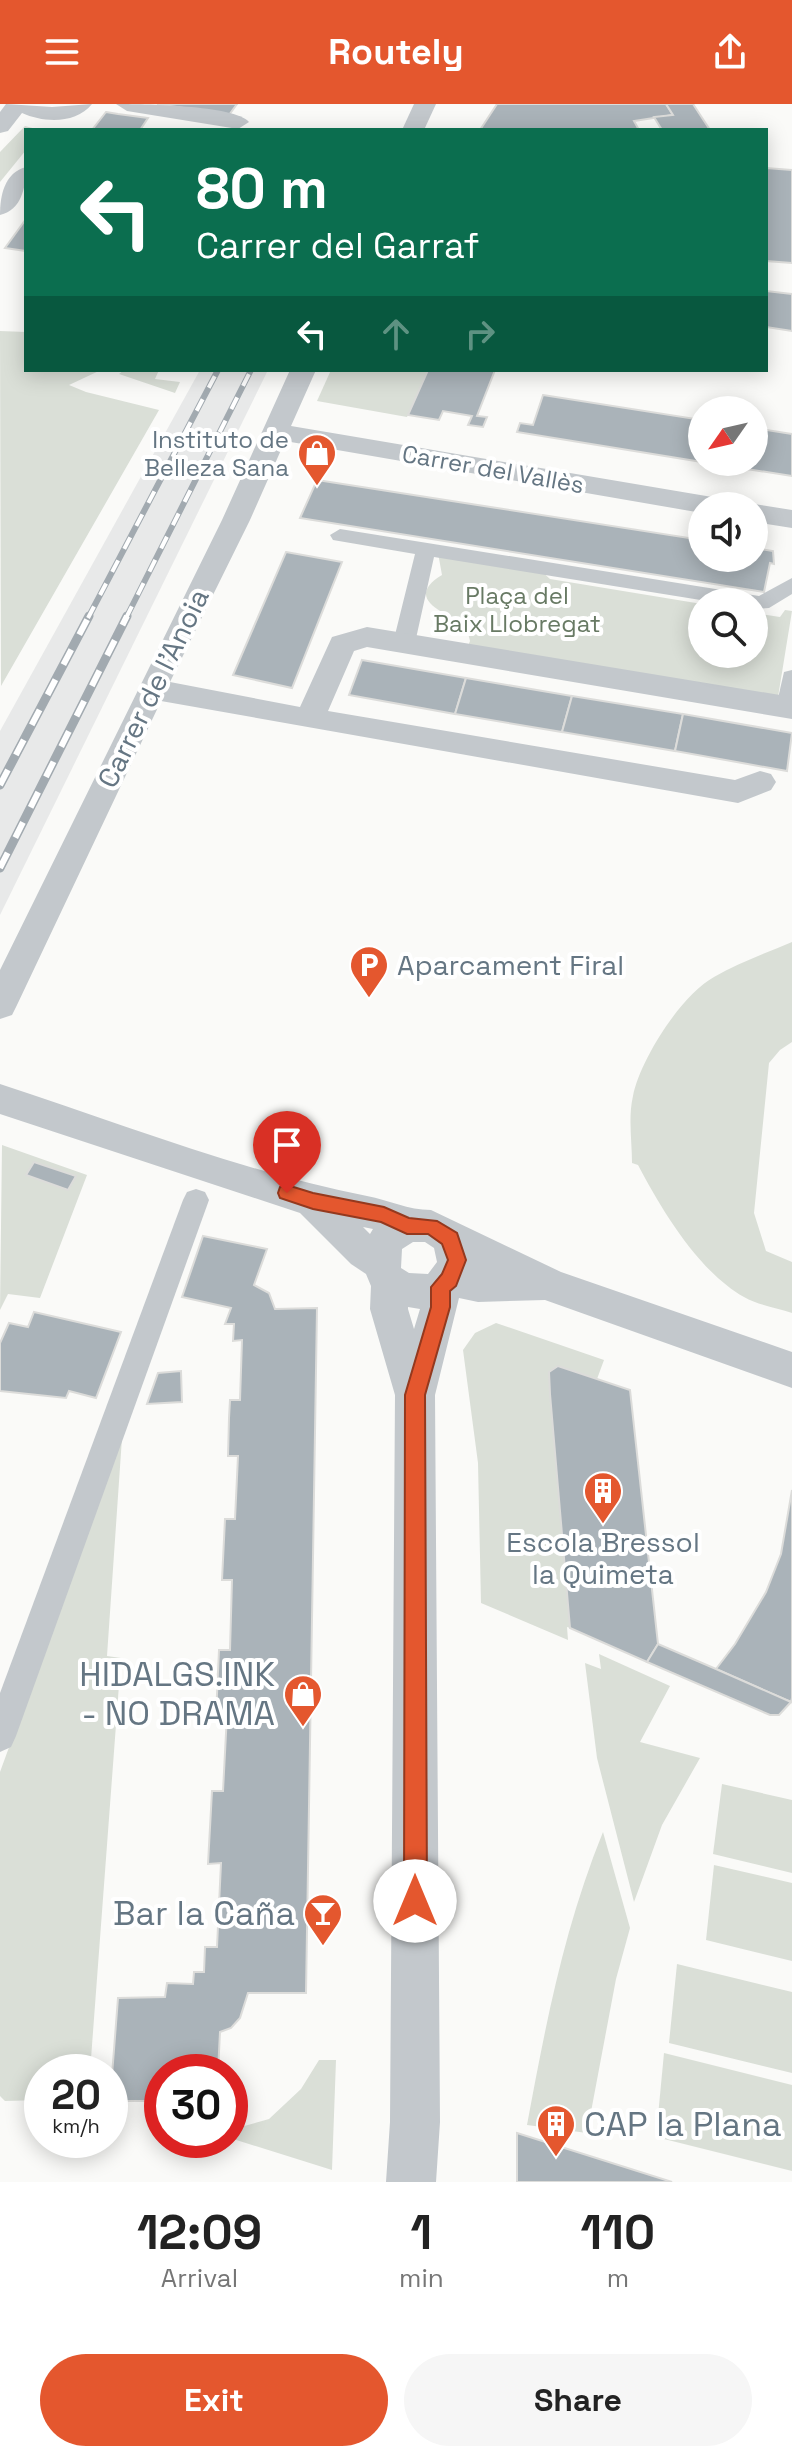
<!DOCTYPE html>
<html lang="en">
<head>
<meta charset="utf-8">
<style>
	:root { --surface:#fff; --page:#f6f6f6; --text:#222; --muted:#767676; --accent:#e4572e }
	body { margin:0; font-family:"Space Grotesk",sans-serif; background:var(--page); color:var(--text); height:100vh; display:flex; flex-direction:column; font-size:30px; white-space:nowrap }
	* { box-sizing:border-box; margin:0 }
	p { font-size:26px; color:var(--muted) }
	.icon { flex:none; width:44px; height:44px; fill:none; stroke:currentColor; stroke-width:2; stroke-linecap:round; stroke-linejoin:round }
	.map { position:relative; height:2078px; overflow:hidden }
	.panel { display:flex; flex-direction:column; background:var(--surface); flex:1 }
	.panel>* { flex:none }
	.top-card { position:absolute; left:24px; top:24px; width:744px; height:244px; border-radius:0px; box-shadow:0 4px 20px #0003; background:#0b6e4f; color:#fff; overflow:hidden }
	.needle { width:52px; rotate:236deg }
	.tools { position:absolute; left:688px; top:292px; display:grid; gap:16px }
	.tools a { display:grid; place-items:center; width:80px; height:80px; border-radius:50%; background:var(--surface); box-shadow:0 4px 20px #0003; font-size:40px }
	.speed { position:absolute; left:24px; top:1950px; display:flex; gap:16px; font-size:40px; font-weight:700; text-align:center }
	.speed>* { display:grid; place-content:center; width:104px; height:104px; border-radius:50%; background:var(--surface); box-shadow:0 4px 20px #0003; line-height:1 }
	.speed small { font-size:20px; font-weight:400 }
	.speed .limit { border:12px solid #d22; background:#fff; color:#111 }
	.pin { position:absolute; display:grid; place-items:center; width:68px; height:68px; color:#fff; margin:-82px -34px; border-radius:50% 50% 50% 0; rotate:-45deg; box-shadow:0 0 8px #0007 }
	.pin .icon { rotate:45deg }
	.me { position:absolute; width:88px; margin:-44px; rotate:0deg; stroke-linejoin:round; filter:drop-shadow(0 0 6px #0008) }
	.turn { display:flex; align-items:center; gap:28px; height:168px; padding:0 40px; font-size:36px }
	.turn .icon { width:104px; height:104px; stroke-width:2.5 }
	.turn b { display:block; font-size:56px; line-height:68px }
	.lanes { display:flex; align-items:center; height:76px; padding:0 40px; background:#0003; justify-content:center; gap:40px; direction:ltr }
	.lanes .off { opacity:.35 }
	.eta { display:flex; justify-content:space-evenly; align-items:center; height:136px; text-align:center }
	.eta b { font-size:48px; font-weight:700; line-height:56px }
	.primary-button { display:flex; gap:16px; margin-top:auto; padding:16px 40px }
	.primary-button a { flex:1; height:92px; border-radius:48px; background:var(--accent); color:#fff; font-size:32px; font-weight:700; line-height:92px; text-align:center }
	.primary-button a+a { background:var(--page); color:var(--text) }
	header { display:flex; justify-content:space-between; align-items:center; height:104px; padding:0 40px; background:var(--accent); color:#fff; font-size:36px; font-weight:700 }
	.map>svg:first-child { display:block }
	.built { fill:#e8e9e9 }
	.green { fill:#dadfd7 }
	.building { fill:#aab3b9; stroke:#dcdcda; stroke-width:2 }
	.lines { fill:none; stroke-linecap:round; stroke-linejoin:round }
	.pedestrian { fill:#c3c8cc; fill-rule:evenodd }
	.minor { fill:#c3c8cc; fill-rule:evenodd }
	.rail-far1-casing { stroke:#a2aab0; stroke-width:6 }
	.rail-casing { stroke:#a2aab0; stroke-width:9 }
	.rail-far1 { stroke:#fff; stroke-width:4; stroke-dasharray:13; stroke-linecap:butt }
	.rail { stroke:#fff; stroke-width:6; stroke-dasharray:17; stroke-linecap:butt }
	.route { fill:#e4572e; stroke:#94391e; stroke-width:2 }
	.labels { text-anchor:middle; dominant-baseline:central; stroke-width:8; stroke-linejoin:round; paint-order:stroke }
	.far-poi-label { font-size:24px; fill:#657683; stroke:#fff; text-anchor:end }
	.far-street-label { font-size:24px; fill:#657683; stroke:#fff }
	.far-park-label { font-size:24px; fill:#687a64; stroke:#fff }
	.street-label { font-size:28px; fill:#657683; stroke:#fff }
	.poi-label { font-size:28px; fill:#657683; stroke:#fff; text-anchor:start }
	.near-poi-label { font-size:34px; fill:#657683; stroke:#fff; text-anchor:end }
</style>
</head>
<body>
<header><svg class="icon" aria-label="menu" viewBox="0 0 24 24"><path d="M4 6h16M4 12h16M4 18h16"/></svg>Routely<svg class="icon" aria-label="share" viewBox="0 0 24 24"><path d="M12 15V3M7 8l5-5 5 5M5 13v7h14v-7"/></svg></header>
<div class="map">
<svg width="792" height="2078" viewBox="0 0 792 2078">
	<rect width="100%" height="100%" fill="#fafaf8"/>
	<polygon class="built" points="200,266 268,266 0,811 0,627"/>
	<g class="green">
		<polygon points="25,22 40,26 26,26 26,46 0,78 0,48"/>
		<polygon points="0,227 26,228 26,266 101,266 69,281 86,288 159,306 1,582"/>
		<polygon points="124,266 159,266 155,275 180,278 175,289 119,270"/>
		<polygon points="331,266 428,266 407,313 317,297"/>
		<path d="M438,449L539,465L550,475L702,500V550H754V509L780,513L785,506L792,507L778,593L468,542L470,537L466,521C447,510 402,495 442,471Z"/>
		<path d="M792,838V938L780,946L769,959L754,1109L766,1147L792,1158V1209C777,1204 758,1201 744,1193C699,1168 661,1105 638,1061L632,1059C632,1038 628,1013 633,992C640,956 681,891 714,873C738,859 766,849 792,838Z"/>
		<polygon points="2,1041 87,1071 40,1194 8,1190 0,1206"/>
		<polygon points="496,1219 604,1256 597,1275 558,1262 549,1269 570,1524 567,1523 568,1536 481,1499 478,1359 463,1246 475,1229"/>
		<polygon points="122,1334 107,1552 121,1554 90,1968 42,1968 42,1996 5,1997 0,1992 0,1668"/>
		<polygon points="599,1550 670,1582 640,1638 700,1654 662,1721 634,1798 597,1654 585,1559 601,1565"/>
		<polygon points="722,1680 792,1696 792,1769 713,1750"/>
		<path d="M603,1728L630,1824L616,1875L587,2029L527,2021C546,1919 564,1824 603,1728Z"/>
		<polygon points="714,1761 792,1779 792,1857 706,1836"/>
		<polygon points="677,1860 792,1888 792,1969 669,1939"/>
		<polygon points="664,1949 792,1981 792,2067 656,2033"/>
		<polygon points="319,1956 336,1956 332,2066 230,2034 230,2026 269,2015 301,1985"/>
	</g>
	<g class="building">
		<polygon points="157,0 237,0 229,11"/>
		<polygon points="497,0 666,0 673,11 634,17 639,26 480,26"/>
		<polygon points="666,0 693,0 710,26 662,26 654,13 673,11"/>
		<polygon points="106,8 118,10 148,14 140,26 92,26"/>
		<polygon points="766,64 792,66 792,159 766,157"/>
		<polygon points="26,115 26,147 5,144"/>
		<polygon points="766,187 792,190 792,227 766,223"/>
		<polygon points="428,266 495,266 477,312 487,313 483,323 468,321 472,312 443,307 439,316 408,311"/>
		<polygon points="543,291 702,316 702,358 517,328 520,319 533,321"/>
		<polygon points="754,324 792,330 792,372 702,358 754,358"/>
		<polygon points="317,376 702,436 702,454 754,454 754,444 773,447 774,460 770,459 764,488 300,414"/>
		<polygon points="286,448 342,458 292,584 233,571"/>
		<polygon points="362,556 466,574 455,610 349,591"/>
		<polygon points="466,574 572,592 562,628 455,610"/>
		<polygon points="572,592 683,610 675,647 562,628"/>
		<polygon points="683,610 792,629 787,667 675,647"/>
		<polygon points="34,1058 76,1072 68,1086 26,1071"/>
		<polygon points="203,1132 267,1145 254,1181 269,1189 275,1205 317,1204 306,1889 248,1889 240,1914 231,1924 220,1928 218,1968 162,1968 162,1997 110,1997 118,1894 165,1893 167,1879 193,1880 194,1868 204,1868 205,1843 217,1843 221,1759 208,1760 212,1687 223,1687 227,1610 216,1611 217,1590 219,1546 230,1546 232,1476 222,1476 225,1415 235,1415 238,1352 228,1352 229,1314 230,1296 240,1296 242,1236 233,1237 234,1220 225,1220 231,1204 182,1193"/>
		<polygon points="34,1208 121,1228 96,1294 69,1287 66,1294 0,1287 0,1239 9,1219 28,1223"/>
		<polygon points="558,1262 630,1286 658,1540 647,1558 570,1524 550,1290 549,1268"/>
		<polygon points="181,1267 182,1298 147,1300 158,1269"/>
		<polygon points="792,1386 792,1594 791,1598 716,1565 735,1540 766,1488 781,1450"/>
		<polygon points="658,1540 716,1565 791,1598 779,1611 770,1611 647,1558"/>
		<polygon points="517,2029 672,2078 517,2078"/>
	</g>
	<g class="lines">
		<g class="pedestrian">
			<polygon points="340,425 759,492 792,474 792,490 769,504 754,505 754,498 713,498 434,453 415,539 411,544 397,544 393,539 415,450 333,436 330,431"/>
			<polygon points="792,566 792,609 779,608 776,603 784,568"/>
			<polygon points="196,1085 205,1088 209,1096 16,1632 11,1643 0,1648 0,1589 183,1096 187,1088"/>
		</g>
		<g class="minor">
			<path d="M6,0L52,3L92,0C76,20 44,19 22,9L8,27L0,29V8Z"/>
			<path d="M116,0C140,0 235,1 249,18L238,25L127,7Z"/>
			<polygon points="414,0 436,0 424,26 402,26"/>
			<path d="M26,63C26,82 22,106 0,111C0,92 4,69 26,63Z"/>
			<polygon points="290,266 316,266 291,322 712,393 722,396 726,402 702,402 702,409 285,337 250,416 170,578 300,603 332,533 367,523 792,593 792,615 367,543 354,547 328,607 735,676 760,667 771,670 776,678 771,686 738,699 161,597 17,901 12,911 0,915 0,866 222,416"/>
			<polygon points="754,400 792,406 792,424 754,418 754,402 747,402"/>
			<path d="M0,980C120,1019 243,1068 367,1092C389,1096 408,1106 431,1106L561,1168L792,1248V1284L545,1196L478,1198L459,1194L435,1291L440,2018L436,2078H386L390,2018L395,1291L370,1205L371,1182L366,1170L351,1160L300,1109L0,1010ZM363,1123L373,1125L370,1130ZM413,1138H425L434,1144L437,1158L428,1170L409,1169L401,1164L402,1145ZM408,1203L420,1205L414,1225L408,1205Z"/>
		</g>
		<defs>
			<g id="rail-far1">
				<polyline points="88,514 218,266"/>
				<polyline points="126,514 251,266"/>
			</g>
			<g id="rail">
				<polyline points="0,681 89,512"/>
				<polyline points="0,764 127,512"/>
			</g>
		</defs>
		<use href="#rail-far1" class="rail-far1-casing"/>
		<use href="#rail" class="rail-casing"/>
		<use href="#rail-far1" class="rail-far1"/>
		<use href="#rail" class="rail"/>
	</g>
	<polygon class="route" points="287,1081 313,1089 384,1103 409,1114 437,1117 457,1129 466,1156 456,1182 450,1187 450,1203 425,1291 427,1797 423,1805 415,1809 407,1805 404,1797 405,1291 431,1203 431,1183 442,1170 448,1156 442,1140 428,1130 407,1130 381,1118 313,1105 280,1094 278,1089 280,1083"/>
	<defs>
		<symbol id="shop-pin" viewBox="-11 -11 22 30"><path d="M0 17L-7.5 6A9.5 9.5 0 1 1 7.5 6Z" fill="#e4572e" stroke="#fff"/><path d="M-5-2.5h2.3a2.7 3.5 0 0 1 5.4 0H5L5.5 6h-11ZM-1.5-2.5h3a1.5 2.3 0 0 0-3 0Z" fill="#fff"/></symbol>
		<symbol id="parking-pin" viewBox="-11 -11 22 30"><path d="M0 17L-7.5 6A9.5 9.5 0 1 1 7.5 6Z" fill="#e4572e" stroke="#fff"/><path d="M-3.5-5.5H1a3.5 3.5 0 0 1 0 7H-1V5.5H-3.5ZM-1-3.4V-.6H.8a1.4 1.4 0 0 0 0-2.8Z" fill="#fff"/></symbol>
		<symbol id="building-pin" viewBox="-11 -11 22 30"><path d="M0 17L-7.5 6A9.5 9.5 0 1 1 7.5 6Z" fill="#e4572e" stroke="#fff"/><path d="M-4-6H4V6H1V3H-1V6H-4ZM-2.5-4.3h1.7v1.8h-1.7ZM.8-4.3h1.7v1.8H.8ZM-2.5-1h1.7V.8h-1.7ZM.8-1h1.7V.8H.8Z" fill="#fff"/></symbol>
		<symbol id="bar-pin" viewBox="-11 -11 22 30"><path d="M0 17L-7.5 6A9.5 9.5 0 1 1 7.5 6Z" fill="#e4572e" stroke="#fff"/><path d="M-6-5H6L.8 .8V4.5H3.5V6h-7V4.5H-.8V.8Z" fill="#fff"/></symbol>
	</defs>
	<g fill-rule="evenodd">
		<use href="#shop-pin" x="295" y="327" width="44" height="60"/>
		<use href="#parking-pin" x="347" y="839" width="44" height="60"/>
		<use href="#building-pin" x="581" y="1365" width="44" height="60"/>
		<use href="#shop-pin" x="281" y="1568" width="44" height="60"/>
		<use href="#bar-pin" x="301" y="1787" width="44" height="60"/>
		<use href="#building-pin" x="534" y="1998" width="44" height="60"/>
	</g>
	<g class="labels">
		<g class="far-poi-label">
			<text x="289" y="335">Instituto de<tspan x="289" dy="28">Belleza Sana</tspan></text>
		</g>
		<g class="far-street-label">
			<text transform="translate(493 365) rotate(10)">Carrer del Vallès</text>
		</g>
		<g class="far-park-label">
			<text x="517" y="491">Plaça del<tspan x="517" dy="28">Baix Llobregat</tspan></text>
		</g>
		<g class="street-label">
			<text transform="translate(153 584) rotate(-64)">Carrer de l'Anoia</text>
		</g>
		<g class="poi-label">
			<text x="397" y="861">Aparcament Firal</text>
			<text x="603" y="1438" text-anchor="middle">Escola Bressol<tspan x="603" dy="32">la Quimeta</tspan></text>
		</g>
		<g class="near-poi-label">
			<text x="275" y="1570">HIDALGS.INK<tspan x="275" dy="39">- NO DRAMA</tspan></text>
			<text x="295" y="1809">Bar la Caña</text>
			<text x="584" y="2020" text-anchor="start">CAP la Plana</text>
		</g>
	</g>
</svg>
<div class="tools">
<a><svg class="needle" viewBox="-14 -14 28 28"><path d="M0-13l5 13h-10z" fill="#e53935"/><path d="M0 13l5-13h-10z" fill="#767676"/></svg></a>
<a><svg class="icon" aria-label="sound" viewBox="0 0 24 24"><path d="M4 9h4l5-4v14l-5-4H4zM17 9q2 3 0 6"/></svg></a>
<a><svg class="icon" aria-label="search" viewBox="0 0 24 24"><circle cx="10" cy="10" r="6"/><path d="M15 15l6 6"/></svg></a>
</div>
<div class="speed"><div>20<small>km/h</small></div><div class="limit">30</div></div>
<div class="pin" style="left:287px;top:1089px;background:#d93025"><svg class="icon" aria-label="arrive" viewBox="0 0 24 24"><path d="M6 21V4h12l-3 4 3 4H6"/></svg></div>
<svg class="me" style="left:415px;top:1797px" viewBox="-20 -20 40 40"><circle r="19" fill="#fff"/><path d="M0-13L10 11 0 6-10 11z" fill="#e4572e"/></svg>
<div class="top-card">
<div class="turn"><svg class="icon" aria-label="left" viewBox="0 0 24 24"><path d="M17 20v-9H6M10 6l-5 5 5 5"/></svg><div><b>80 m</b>Carrer del Garraf</div></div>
<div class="lanes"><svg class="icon" aria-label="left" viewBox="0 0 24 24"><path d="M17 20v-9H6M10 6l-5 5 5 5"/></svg><svg class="icon off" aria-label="ahead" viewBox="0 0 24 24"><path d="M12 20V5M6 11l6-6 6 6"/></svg><svg class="icon off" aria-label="right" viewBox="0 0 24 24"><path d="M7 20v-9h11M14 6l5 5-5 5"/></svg></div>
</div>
</div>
<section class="panel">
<div class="eta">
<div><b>12:09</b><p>Arrival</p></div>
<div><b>1</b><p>min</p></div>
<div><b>110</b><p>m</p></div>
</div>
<div class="primary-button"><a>Exit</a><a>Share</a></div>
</section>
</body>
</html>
